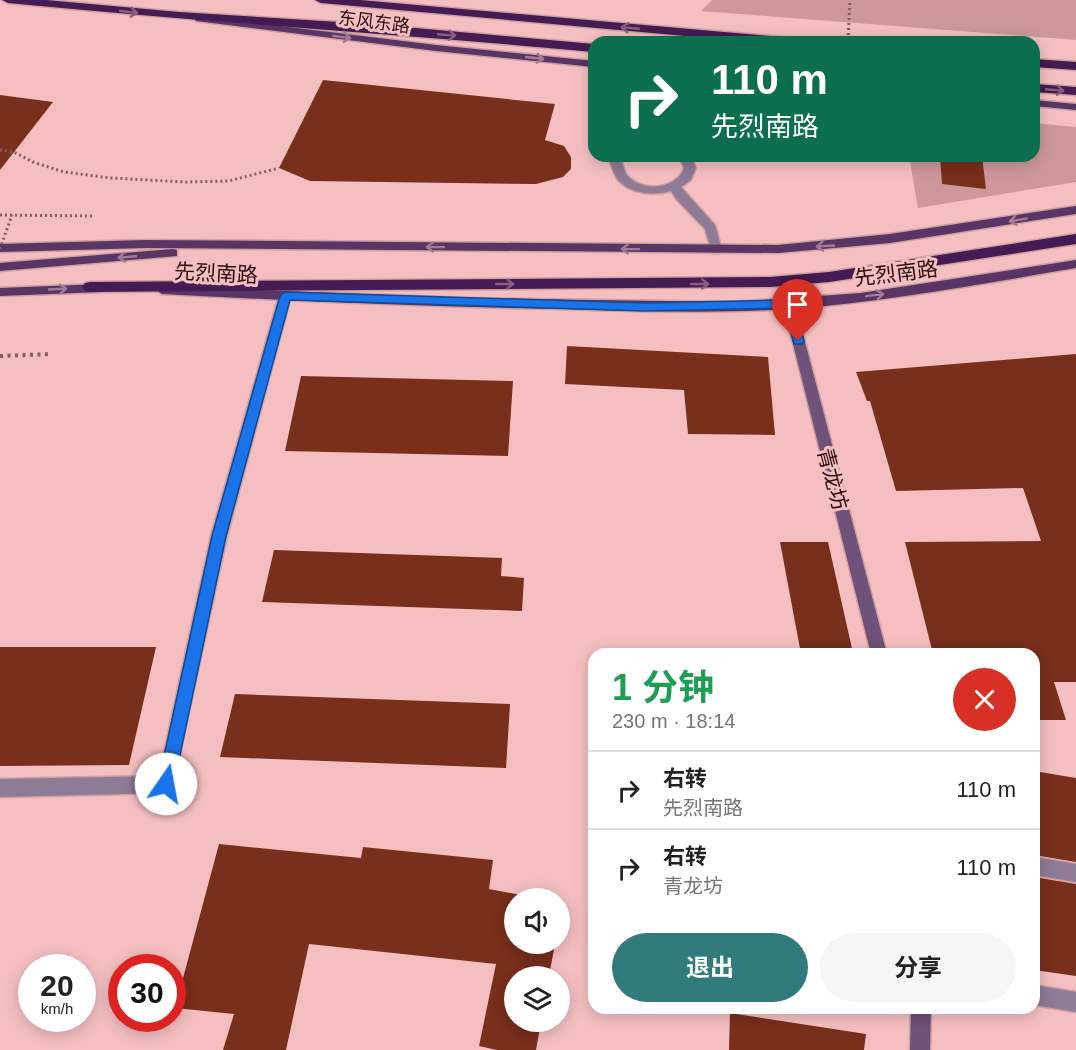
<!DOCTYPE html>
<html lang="zh">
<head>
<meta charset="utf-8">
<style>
	:root { --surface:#fff; --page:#f6f6f6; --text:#222; --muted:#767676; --line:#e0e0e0; --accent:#317b7c }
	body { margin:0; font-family:Arial,"Noto Sans SC",sans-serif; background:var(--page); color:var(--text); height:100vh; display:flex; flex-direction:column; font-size:22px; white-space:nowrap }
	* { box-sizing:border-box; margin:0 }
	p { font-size:20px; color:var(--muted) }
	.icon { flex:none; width:33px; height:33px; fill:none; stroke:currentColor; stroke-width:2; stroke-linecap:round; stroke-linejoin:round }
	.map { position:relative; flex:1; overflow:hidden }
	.sheet { position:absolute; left:588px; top:648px; width:452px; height:366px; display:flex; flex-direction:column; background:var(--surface); border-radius:18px; box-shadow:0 3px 15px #0003 }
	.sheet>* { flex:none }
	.guide { position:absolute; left:588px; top:36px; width:452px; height:126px; border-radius:18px; box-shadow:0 3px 15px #0003; background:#0b6e4f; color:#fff; overflow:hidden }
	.controls { position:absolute; left:504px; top:888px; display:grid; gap:12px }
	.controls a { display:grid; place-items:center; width:66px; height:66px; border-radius:50%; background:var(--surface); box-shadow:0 3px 15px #0003; font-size:30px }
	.speed { position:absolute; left:18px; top:954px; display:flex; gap:12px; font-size:30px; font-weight:700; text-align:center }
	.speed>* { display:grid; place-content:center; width:78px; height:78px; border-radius:50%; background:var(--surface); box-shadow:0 3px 15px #0003; line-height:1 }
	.speed small { font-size:15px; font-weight:400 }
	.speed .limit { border:9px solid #d22; background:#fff; color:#111 }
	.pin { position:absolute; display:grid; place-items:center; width:51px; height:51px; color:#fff; margin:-62px -26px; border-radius:50% 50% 50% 0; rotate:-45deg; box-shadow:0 0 6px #0007 }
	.pin .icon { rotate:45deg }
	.me { position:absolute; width:66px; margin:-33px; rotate:12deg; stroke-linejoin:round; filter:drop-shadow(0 0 4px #0008) }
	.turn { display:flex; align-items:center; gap:21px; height:126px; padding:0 24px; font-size:27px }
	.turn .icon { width:78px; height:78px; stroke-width:2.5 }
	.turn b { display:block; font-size:42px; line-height:51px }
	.round { display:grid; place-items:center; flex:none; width:63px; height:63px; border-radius:32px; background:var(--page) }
	.headline { display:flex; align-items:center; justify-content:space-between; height:102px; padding:0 24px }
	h1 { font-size:36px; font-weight:700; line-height:45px; color:#1e9e55 }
	.button { display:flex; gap:12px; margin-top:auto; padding:12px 24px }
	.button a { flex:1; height:69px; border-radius:36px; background:var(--accent); color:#fff; font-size:24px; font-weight:700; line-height:69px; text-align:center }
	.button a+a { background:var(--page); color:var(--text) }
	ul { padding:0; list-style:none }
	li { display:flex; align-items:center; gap:18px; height:78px; padding:0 24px; border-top:2px solid var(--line) }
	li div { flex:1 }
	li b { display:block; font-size:22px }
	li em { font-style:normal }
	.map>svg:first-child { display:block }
	.green { fill:#ce989a }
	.building { fill:#782f1b }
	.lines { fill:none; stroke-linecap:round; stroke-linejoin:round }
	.lane-casing { stroke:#d09fa1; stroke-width:3 }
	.street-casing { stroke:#d09fa1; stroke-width:3 }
	.secondary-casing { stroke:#d09fa1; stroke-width:3 }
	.primary-casing { stroke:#d09fa1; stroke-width:3 }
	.highway-casing { stroke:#d09fa1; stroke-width:3 }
	.path-far1 { stroke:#865c5f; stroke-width:3; stroke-dasharray:2 3; stroke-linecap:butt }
	.path { stroke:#865c5f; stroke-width:4; stroke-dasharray:3 4.5; stroke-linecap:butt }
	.lane { fill:#8e7b96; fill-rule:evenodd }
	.street { fill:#8e7b96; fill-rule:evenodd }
	.secondary { fill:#6e5279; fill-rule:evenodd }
	.primary { fill:#583565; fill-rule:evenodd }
	.highway { fill:#441b52; fill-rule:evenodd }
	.path-bridge { stroke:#865c5f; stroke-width:3; stroke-dasharray:2 3; stroke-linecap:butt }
	.oneway { stroke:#8b5d7e }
	.oneway2 { stroke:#a67a93 }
	.route { fill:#1a73e8; stroke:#114b97; stroke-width:1.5 }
	.labels { text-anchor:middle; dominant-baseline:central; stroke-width:6; stroke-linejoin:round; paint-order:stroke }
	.far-street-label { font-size:18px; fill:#2a0b0e; stroke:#f5bfc1 }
	.street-label { font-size:21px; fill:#2a0b0e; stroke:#f5bfc1 }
</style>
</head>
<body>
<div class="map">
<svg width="1076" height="1050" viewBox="0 0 1076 1050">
	<rect width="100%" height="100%" fill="#f5bfc1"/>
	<g class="green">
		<polygon points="712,0 1076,0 1076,40 701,11"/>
		<polygon points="1034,123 1076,127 1076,182 918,208 909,156 1034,156"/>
	</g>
	<g class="building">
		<polygon points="323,80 555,104 545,140 564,146 571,157 571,169 563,177 536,184 310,181 279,168"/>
		<polygon points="0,95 53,102 0,170"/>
		<polygon points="940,156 982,156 986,189 942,184"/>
		<polygon points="567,346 768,357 775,435 688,434 684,390 565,384"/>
		<polygon points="1076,354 1076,682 1054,682 1066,720 1034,720 1034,654 933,654 905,542 1041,541 1023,488 896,491 870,401 867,401 856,372"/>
		<polygon points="301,376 513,381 508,456 285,451"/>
		<polygon points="780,542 828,542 853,653 801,654"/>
		<polygon points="274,550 502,558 501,576 524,578 522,611 262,602"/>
		<polygon points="0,647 156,647 129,765 0,766"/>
		<polygon points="235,694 510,704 506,768 220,757"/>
		<polygon points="1034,771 1076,778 1076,862 1034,855"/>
		<polygon points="219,844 361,858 363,847 493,860 489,889 537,898 514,898 514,944 555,944 549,976 514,976 514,1022 541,1022 536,1050 497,1050 479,1046 496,964 309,944 286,1050 223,1050 234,1014 175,1008"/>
		<polygon points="1034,877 1076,884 1076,976 1034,970"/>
		<polygon points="730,1013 866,1034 864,1050 729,1050"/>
	</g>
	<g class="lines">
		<defs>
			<g id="lane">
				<path d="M614,156H626L622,162C623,166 625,172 627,175C642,193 677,189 684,168L679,156H691L696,168L691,180L681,187L715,225L722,250L720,253H712L705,229L677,200L671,191C654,196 630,194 618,180C614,175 612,167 610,162Z"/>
				<polygon points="1034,985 1076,992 1076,1012 1034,1005"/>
			</g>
			<g id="street">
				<polygon points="285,291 291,296 227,536 172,790 166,793 0,797 0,779 159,776 211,536 279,296"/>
				<polygon points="1034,857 1076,864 1076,882 1034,875"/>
			</g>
			<g id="secondary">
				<polygon points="789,299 795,304 887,654 871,654 783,304"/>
				<polygon points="911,1008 931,1008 930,1050 910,1050"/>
			</g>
			<g id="primary">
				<polygon points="200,16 436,45 594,61 594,67 436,51 196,21 195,19"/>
				<polygon points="1034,100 1076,104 1076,110 1034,106"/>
				<polygon points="1076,206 1076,214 890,243 778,253 146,248 0,252 0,244 146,240 778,245 890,234"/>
				<polygon points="173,249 177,250 177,256 0,271 0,263"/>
				<path d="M1076,260V268C981,284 885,302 789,309C713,314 638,311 563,309C429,307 296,301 162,294L156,290L162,286L466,298L734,302L861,293Z"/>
				<polygon points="102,284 108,288 102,292 0,296 0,288"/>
			</g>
			<g id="highway">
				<path d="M2,0H46L179,12L371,24L594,44V52C399,34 203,22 8,3Z"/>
				<polygon points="315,0 360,0 793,38 799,42 752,42 321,3"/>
				<polygon points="1034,59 1076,62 1076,70 1034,67"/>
				<polygon points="1034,84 1076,87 1076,95 1034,92"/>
				<polygon points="1076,234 1076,244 829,282 770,287 90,292 85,291 82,287 85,283 90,282 770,277 829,272"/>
			</g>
		</defs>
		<use href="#lane" class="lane-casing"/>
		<use href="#street" class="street-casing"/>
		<use href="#secondary" class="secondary-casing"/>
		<use href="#primary" class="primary-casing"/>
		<use href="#highway" class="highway-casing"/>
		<g class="path-far1">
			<polyline points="848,40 850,0"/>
			<polyline points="0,150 14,152 33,162 64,172 111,178 186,182 229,181 279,168"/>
			<polyline points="0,215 95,216"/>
		</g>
		<polyline class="path" points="0,356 52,354"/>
		<use href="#lane" class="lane"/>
		<use href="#street" class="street"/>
		<use href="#secondary" class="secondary"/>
		<use href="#primary" class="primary"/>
		<use href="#highway" class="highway"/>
		<polyline class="path-bridge" points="0,249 12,215"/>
	</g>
	<defs><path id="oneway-shaft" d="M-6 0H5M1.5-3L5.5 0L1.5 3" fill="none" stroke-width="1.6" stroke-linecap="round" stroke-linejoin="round" transform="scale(1.5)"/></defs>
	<g class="oneway">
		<use href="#oneway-shaft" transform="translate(129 12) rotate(6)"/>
		<use href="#oneway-shaft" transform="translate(630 28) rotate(-175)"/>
		<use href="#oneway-shaft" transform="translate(447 35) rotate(5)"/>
		<use href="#oneway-shaft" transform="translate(1055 90) rotate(5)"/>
		<use href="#oneway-shaft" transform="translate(505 284)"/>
		<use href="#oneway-shaft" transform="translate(700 284)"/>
	</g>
	<g class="oneway2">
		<use href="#oneway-shaft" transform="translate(342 37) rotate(7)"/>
		<use href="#oneway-shaft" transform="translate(535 58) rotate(6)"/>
		<use href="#oneway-shaft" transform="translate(1018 220) rotate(170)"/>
		<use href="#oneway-shaft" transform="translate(825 246) rotate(177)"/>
		<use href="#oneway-shaft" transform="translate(435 247) rotate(-179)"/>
		<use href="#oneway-shaft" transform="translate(630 249) rotate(-179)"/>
		<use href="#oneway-shaft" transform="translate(127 257) rotate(175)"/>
		<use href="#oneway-shaft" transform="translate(58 289) rotate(-3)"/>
		<use href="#oneway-shaft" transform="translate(875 295) rotate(-7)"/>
	</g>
	<polygon class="route" points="285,292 644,303 789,300 794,304 804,341 802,344 794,344 784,308 644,311 290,300 226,536 174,784 172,790 166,792 161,790 158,784 212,536 280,296"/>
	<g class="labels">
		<g class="far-street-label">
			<text transform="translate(374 22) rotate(7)">东风东路</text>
		</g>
		<g class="street-label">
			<text transform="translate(216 273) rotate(3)">先烈南路</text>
			<text transform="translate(896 273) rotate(-7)">先烈南路</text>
			<text transform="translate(833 479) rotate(75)">青龙坊</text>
		</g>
	</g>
</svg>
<div class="controls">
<a><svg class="icon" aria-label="sound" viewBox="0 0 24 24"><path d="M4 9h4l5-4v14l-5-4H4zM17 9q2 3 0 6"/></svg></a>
<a><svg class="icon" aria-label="layers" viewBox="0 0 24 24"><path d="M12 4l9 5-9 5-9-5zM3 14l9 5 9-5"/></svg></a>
</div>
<div class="speed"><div>20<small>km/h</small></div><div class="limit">30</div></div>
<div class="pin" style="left:798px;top:341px;background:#d93025"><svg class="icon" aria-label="arrive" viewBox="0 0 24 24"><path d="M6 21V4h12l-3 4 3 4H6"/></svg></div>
<svg class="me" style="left:166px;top:784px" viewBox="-20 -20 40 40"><circle r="19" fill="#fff"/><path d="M0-13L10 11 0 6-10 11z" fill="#1a73e8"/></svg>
<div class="guide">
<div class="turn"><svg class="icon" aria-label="right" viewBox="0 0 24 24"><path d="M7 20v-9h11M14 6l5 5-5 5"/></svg><div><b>110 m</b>先烈南路</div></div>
</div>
<section class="sheet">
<div class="headline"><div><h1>1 分钟</h1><p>230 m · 18:14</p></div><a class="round" style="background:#d93025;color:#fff"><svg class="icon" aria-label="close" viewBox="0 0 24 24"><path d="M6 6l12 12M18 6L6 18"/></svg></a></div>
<ul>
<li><svg class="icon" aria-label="right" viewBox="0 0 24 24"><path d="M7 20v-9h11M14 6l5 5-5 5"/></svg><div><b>右转</b><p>先烈南路</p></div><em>110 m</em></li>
<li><svg class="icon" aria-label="right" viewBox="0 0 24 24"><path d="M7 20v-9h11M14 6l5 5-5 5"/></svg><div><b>右转</b><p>青龙坊</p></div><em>110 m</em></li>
</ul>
<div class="button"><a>退出</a><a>分享</a></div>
</section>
</div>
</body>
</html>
